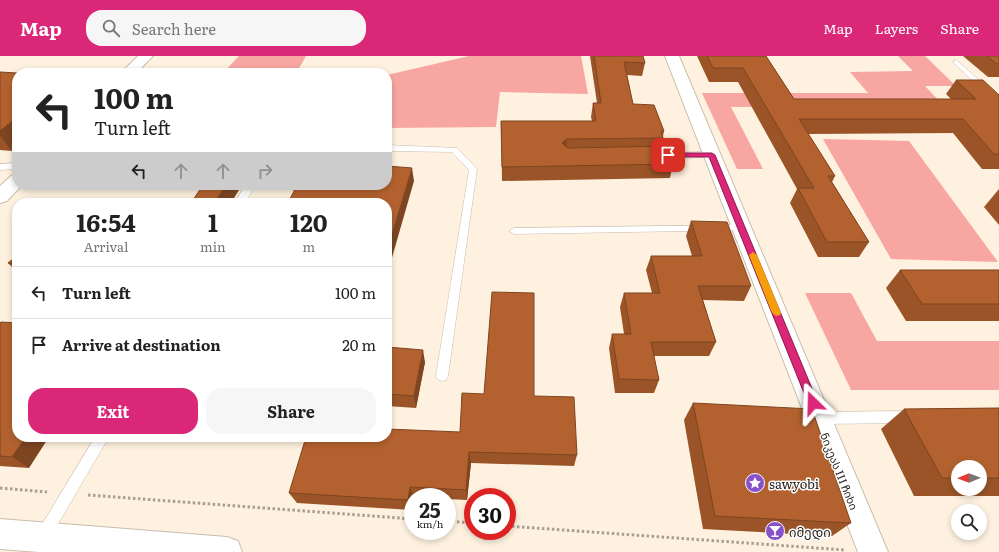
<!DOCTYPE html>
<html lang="en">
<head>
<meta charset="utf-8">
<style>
	:root { --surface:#fff; --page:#f6f6f6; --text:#222; --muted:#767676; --line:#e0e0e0; --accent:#db2777 }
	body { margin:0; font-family:Literata,"Noto Sans Georgian",serif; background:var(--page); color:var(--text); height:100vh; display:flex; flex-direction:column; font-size:15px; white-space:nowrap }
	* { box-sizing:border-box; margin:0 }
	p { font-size:13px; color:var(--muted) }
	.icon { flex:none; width:22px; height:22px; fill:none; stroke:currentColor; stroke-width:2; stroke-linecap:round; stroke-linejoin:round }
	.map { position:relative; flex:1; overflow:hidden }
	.drawer { position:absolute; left:12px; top:142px; width:380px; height:244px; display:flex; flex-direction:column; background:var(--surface); border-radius:16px; box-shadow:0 2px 6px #0003 }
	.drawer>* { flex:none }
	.guide { position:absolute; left:12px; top:12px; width:380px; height:122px; border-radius:16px; box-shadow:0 2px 6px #0003; background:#fff; color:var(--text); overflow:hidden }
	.needle { width:26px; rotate:269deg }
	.tools { position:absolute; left:951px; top:404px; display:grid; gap:8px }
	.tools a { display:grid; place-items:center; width:36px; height:36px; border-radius:50%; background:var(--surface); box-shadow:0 2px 6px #0003; font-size:20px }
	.speed { position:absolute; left:404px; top:432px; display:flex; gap:8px; font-size:20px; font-weight:700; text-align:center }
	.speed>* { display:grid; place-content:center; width:52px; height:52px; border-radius:50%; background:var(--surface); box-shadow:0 2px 6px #0003; line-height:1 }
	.speed small { font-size:10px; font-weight:400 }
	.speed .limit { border:6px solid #d22; background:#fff; color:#111 }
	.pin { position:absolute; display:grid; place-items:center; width:34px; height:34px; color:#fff; margin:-17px; border-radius:8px; box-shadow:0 2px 6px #0006 }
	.me { position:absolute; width:44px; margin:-22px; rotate:338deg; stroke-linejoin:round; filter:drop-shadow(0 0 3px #0008) }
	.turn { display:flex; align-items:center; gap:14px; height:84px; padding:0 16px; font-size:18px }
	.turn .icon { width:52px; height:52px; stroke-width:2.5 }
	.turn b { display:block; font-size:28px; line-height:34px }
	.lanes { display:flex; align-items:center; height:38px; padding:0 16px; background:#0003; justify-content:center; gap:20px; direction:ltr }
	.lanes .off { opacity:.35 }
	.eta { display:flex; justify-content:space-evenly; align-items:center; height:68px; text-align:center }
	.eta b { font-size:24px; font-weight:700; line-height:28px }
	.button { display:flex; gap:8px; margin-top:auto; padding:8px 16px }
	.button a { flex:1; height:46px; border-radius:16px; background:var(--accent); color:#fff; font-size:16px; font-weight:700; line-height:46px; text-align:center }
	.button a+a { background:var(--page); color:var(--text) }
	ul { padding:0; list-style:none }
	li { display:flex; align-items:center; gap:12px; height:52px; padding:0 16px; border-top:1px solid var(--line) }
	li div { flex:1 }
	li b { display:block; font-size:15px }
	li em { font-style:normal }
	header { display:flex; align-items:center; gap:24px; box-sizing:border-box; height:56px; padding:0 20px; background:var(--accent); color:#fff }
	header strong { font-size:19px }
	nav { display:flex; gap:22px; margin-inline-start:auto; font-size:14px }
	.search { width:280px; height:36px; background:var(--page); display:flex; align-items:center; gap:10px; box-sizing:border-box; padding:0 14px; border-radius:16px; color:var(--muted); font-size:15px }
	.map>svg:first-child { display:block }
	.forest { fill:#f8a6a1 }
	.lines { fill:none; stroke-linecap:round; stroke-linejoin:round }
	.service-casing { stroke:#c9bdab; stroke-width:1 }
	.minor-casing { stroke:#c9bdab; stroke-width:2 }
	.primary-casing { stroke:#c9bdab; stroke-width:2 }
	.path { stroke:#a99f91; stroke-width:3; stroke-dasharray:2.5 2.5; stroke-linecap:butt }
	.service { fill:#fff; fill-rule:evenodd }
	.minor { fill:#fff; fill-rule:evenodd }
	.primary { fill:#fff; fill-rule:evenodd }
	.wall { fill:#9a5428; fill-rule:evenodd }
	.shaded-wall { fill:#7d4521 }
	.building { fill:#b3622f; stroke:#7d4521 }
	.route { fill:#db2777; stroke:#8e194d }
	.slow { fill:#f59e0b }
	.labels { text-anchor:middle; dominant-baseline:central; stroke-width:3; stroke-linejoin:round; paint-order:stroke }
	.street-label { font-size:11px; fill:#27231c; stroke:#fff }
	.near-poi-label { font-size:13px; fill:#27231c; stroke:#fff; text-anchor:start }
</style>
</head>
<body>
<header>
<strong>Map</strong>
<div class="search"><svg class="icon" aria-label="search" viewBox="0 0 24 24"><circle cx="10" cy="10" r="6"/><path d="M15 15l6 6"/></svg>Search here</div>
<nav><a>Map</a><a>Layers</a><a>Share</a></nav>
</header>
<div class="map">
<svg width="999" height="496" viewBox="0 0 999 496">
	<rect width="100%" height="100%" fill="#fef1df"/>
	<g class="forest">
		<polygon points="239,0 306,0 298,14 309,17 223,17"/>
		<polygon points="469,0 581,0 588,38 500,36 496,71 387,72 387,19"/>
		<polygon points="898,0 925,0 956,30 925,30 944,50 731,51 763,113 737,113 702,37 868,37 850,16 913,15"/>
		<polygon points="823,83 909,85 998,206 891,203"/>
		<polygon points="805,237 851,237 877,285 999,285 999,334 851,334"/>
	</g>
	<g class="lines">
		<defs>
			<g id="service">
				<polygon points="956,4 999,41 999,47 996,47 954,7 953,6"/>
				<polygon points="387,89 457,92 477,113 448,320 446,324 442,325 438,324 436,320 469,114 452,96 387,95"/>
				<polygon points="712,96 716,99 715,101 657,103 653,100 657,97"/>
				<polygon points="17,107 17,113 0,114 0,108"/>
				<polygon points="245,129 255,129 245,147 235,147"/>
				<polygon points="742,169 747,172 745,174 514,178 509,175 514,172"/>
				<polygon points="910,355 915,357 916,361 915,365 910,367 819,368 814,366 813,362 814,358 819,356"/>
				<polygon points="95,381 109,381 48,485 43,487 38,485 36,480 38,475"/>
			</g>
			<g id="minor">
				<polygon points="138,0 153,0 136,17 121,17"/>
				<polygon points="665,0 679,0 888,496 858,496"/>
				<polygon points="17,118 17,129 22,129 7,145 0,147 0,130 11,120"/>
			</g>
			<polygon id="primary" points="0,463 227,481 238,485 242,496 39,496 0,493"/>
		</defs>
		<use href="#service" class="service-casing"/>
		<use href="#minor" class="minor-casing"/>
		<use href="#primary" class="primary-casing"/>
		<g class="path">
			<polyline points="0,432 47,436"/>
			<polyline points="88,439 413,463"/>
			<polyline points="447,465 473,467"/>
			<polyline points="507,470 845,494"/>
		</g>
		<use href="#service" class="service"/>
		<use href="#minor" class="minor"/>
		<use href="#primary" class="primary"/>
	</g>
	<g class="wall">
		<polygon points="590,0 643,0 645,7 642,20 627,19 633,48 664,75 663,80 663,82 661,90 673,108 670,122 502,125 501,65 592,65 591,61 593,47 597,47"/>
		<polygon points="697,0 766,0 794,43 951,43 946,38 956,24 999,39 999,113 982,113 953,77 808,78 835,120 832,126 869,186 859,201 818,201 790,147 797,133 738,26 709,26"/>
		<polygon points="963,0 999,0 999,21 988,21"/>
		<polygon points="0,16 12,95 0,94"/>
		<polygon points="999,133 999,169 984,151"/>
		<polygon points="691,165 751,230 744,245 703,244 716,286 709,300 654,300 659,324 654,337 615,337 609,292 612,278 624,278 620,251 624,237 652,237 646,214 651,200 692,200 686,180"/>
		<polygon points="17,200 17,216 8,207"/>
		<polygon points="900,214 999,214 999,265 906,265 886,232"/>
		<polygon points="0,267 29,412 0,410"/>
		<polygon points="387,291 425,306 416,352 387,350"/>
		<polygon points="534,340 577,399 574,410 471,407 467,444 447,443 447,441 413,441 412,454 297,447 289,437 460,376"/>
		<polygon points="693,347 851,467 832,480 703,473 684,364"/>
		<path d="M999,352V440H914L881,373L904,353ZM958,411H980V433H958Z"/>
	</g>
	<g class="shaded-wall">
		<polygon points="17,61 17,91 12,95 0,80 0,75"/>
		<polygon points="567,83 566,96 562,87"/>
		<polygon points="412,112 414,125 387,219 387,195"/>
		<polygon points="226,129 242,129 231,147 214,147"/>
		<polygon points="423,294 425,306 416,352 414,340"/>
		<polygon points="26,381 49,381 29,412 12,401"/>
		<polygon points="469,396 471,407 467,444 466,434"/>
		<polygon points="410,431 414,441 413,441 412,454 408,444"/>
	</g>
	<g class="building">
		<polygon points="594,0 643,0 645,7 624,6 633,48 654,49 664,75 661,75 663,82 567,83 562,87 568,92 667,90 673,108 502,111 501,65 596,65 593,47 601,47"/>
		<polygon points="707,0 766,0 794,43 976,43 956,24 983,24 999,39 999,98 994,98 963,63 799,63 835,120 828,120 869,186 827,186 798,132 814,132 743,12 713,12"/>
		<polygon points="987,0 999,0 999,8 997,8"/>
		<polygon points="0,16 17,17 17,61 0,75"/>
		<polygon points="387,110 412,112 387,195 387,147 288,147 297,129 387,129"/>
		<polygon points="203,129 226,129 214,147 191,147"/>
		<polygon points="691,165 727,166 751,230 698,230 716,286 651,286 659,324 619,323 612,278 631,278 624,237 660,237 651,200 702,200"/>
		<polygon points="17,200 17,207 8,207"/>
		<polygon points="900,214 999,214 999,248 922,248"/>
		<polygon points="492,236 534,237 534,340 574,341 577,399 469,396 466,434 410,431 408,444 289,437 306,381 387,381 387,373 460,376 462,337 484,338"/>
		<polygon points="1,266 17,267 17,381 26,381 12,401 0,400 0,267"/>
		<polygon points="387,291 423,294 414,340 387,338"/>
		<polygon points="693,347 812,353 851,467 715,460"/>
		<polygon points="999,352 999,422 980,422 980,411 958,411 958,422 942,422 904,353"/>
	</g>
	<polygon class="route" points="668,97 712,97 715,99 818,347 817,350 813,352 809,350 808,347 709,101 666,101 666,98"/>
	<polygon class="slow" points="753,196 757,199 781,257 780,259 776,260 772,257 749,199"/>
	<defs>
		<symbol id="sight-disc" viewBox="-11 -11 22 22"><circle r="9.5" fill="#8751c9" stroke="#fff"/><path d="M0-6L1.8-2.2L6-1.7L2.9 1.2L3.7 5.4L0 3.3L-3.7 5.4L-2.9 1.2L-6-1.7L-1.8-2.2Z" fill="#fff"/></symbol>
		<symbol id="bar-disc" viewBox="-11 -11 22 22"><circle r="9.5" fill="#8751c9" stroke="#fff"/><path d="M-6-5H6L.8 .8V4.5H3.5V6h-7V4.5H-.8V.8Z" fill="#fff"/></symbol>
	</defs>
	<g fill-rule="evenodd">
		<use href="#sight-disc" x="744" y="416" width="22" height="22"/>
		<use href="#bar-disc" x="764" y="464" width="22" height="22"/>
	</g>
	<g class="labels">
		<g class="street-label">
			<text transform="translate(840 415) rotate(68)">ნიკეას III ჩიხი</text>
		</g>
		<g class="near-poi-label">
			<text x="769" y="427">sawyobi</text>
			<text x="789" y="475">იმედი</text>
		</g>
	</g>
</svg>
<div class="tools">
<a><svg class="needle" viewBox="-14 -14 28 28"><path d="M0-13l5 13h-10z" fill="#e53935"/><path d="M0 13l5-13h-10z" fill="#767676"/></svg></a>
<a><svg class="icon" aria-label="search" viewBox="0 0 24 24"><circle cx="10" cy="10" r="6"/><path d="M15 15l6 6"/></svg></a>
</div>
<div class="speed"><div>25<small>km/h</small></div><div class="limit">30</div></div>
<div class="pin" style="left:668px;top:99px;background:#d93025"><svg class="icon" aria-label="arrive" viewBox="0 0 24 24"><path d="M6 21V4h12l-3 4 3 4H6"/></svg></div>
<svg class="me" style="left:813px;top:347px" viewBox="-20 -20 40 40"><path d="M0-17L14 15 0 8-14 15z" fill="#db2777" stroke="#fff" stroke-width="4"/></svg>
<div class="guide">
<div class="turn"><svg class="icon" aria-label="left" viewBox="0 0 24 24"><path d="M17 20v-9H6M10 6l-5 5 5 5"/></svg><div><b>100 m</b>Turn left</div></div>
<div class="lanes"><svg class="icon" aria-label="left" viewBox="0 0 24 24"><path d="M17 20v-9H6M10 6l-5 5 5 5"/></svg><svg class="icon off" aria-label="ahead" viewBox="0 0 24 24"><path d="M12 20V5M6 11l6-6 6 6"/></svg><svg class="icon off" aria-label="ahead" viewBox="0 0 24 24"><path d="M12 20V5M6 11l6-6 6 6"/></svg><svg class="icon off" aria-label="right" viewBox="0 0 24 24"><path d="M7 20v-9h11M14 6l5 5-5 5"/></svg></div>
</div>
<section class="drawer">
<div class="eta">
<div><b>16:54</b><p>Arrival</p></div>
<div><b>1</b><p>min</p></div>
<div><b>120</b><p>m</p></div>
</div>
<ul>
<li><svg class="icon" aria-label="left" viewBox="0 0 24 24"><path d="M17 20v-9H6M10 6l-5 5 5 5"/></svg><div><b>Turn left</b></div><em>100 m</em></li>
<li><svg class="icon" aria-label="arrive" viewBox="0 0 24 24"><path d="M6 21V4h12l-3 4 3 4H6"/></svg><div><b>Arrive at destination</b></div><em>20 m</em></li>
</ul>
<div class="button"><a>Exit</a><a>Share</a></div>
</section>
</div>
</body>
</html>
